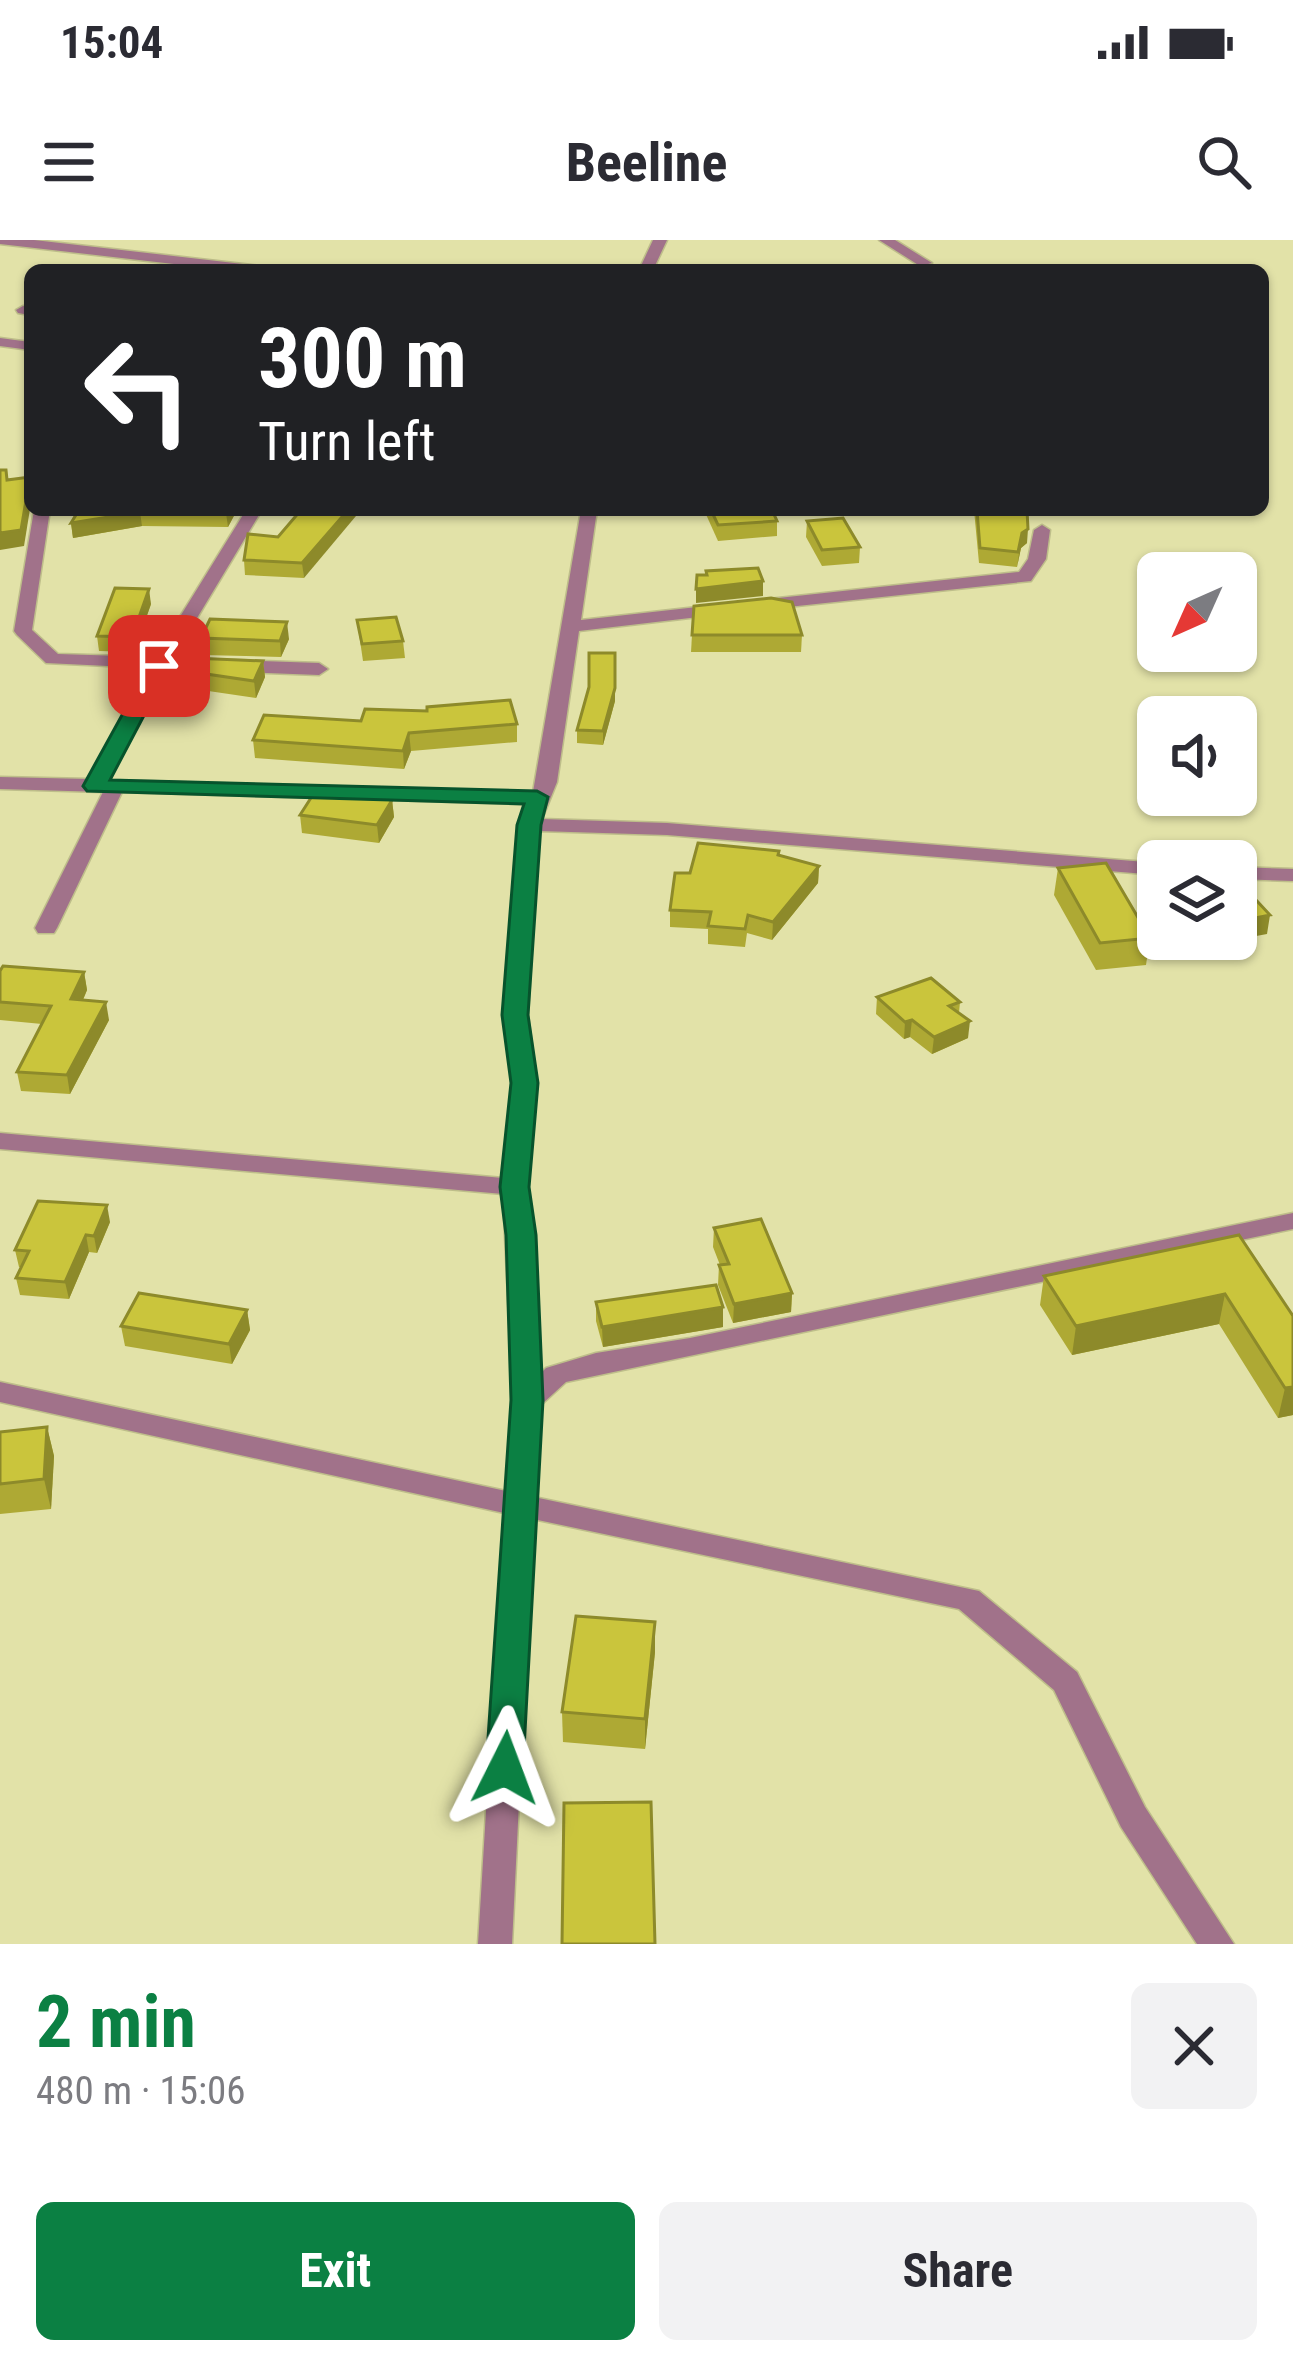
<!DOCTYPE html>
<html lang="en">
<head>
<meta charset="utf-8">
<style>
	:root { --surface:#fff; --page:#f2f2f3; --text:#2b2b33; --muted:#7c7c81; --accent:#0b8043 }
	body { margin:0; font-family:"Roboto Condensed",sans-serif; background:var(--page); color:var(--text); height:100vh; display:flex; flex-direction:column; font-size:45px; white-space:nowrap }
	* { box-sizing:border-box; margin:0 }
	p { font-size:39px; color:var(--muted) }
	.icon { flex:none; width:66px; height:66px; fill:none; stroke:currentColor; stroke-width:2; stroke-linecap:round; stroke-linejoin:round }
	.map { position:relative; height:1704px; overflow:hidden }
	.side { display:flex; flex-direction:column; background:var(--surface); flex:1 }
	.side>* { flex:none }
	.guide { position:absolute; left:24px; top:24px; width:1245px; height:252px; border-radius:18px; box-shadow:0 3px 9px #0004; background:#202124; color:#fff; overflow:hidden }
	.needle { width:78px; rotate:225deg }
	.fabs { position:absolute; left:1137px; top:312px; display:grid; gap:24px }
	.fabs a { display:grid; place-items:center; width:120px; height:120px; border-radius:18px; background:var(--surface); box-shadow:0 3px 9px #0004; font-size:60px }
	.pin { position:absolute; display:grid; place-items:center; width:102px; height:102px; color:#fff; margin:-51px; border-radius:24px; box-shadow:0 6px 18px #0006 }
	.me { position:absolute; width:132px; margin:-66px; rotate:3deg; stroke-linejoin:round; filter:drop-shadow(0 0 9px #0008) }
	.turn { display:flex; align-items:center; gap:42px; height:252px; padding:0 36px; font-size:54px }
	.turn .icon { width:156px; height:156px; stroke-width:2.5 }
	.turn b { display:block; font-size:84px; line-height:102px }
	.round { display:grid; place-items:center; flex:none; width:126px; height:126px; border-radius:18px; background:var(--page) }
	.overview { display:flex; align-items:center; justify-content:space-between; height:204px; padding:0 36px }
	h1 { font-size:72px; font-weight:700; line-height:90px; color:var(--accent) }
	.primary-button { display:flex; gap:24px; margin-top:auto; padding:24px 36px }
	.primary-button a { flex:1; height:138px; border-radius:18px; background:var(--accent); color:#fff; font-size:48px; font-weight:700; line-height:138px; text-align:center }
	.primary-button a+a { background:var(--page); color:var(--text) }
	.status { display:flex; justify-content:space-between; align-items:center; height:84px; padding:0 60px; background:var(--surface); direction:ltr }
	.status svg { height:33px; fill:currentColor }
	header { display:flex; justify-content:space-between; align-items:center; height:156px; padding:0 36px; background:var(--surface); font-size:54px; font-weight:700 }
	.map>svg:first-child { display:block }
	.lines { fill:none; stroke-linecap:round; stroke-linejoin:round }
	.street-casing { stroke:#bebe8a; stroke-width:3 }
	.street { fill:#a1728a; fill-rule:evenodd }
	.wall { fill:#aea934 }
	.shaded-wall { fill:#8d8a2a }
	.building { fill:#cac53c; stroke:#8d8a2a; stroke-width:3 }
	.route { fill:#0b8043; stroke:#07532c; stroke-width:3 }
</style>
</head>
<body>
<div class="status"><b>15:04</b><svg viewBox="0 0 49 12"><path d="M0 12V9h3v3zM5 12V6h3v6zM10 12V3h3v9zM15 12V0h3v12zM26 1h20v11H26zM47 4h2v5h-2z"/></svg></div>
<header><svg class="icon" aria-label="menu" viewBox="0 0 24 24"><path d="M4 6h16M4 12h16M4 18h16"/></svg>Beeline<svg class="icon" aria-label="search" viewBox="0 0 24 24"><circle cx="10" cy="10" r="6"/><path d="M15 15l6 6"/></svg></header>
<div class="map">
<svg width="1293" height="1704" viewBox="0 0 1293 1704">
	<rect width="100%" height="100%" fill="#e2e2a8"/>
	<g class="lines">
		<defs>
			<g id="street">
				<polygon points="0,0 34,0 261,26 268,30 226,30 0,4"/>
				<polygon points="653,0 667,0 653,30 639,30"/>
				<polygon points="879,0 895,0 932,23 920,26"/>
				<polygon points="23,66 30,67 30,75 18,73 16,70"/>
				<polygon points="0,98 30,102 30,110 0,106"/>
				<polygon points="34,270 50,270 32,390 58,414 155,417 246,270 262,270 173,418 319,423 328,429 319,435 167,429 108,540 533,552 581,270 597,270 581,380 724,364 733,369 724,374 579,391 557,542 542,579 667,583 1158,623 1158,635 667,595 539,591 528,775 537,843 528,947 534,995 540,1134 546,1128 596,1113 690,1098 1293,973 1293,989 566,1142 541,1165 534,1257 979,1351 1077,1432 1145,1567 1234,1704 1197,1704 1121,1587 1054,1450 959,1369 533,1279 512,1704 478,1704 504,1273 0,1162 0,1142 506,1251 513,1161 503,954 0,909 0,893 503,938 513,843 504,775 507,719 519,585 528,564 122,552 57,688 54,693 38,693 35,688 103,552 0,549 0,537 88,539 149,428 46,423 17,395 14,391"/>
				<polygon points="1042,285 1050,290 1046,319 1031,341 759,370 750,365 759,360 1019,332 1028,319 1034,290"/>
				<polygon points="1236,627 1293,629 1293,641 1236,639"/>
			</g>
		</defs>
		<use href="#street" class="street-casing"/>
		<use href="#street" class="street"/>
	</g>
	<g class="wall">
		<polygon points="79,270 237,270 228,287 142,286 73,298 71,283"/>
		<polygon points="301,270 304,338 245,335 244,320 278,297"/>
		<polygon points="704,270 772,270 777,281 777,296 718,301"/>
		<polygon points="974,270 1027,270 1027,303 1021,308 1017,327 979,323"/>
		<polygon points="807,281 860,307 859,323 822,326 806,297"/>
		<polygon points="151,364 134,412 99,411 97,396"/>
		<polygon points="357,380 403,401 405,418 363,421"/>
		<polygon points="692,395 802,395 801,412 691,412"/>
		<polygon points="201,398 289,399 281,417 203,415"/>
		<polygon points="615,413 615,461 603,505 577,503 577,490"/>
		<polygon points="263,421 265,437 256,458 188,448 186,431"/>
		<polygon points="361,481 517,484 517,502 411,511 404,529 255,518 253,500"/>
		<polygon points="392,560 394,577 379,603 302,593 300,575"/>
		<polygon points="778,615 819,626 818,643 772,700 747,693 745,707 708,704 708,689 670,687 670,670 690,633"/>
		<polygon points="1058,628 1150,698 1146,725 1096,730 1054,655"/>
		<polygon points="0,731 84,732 87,750 83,760 109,780 70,854 21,851 17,832 42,784 0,780"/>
		<polygon points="877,757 960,762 959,773 968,798 932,814 910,797 904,799 876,774"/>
		<polygon points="110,982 97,1013 89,1012 69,1059 20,1055 16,1038 22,1027 19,1027 15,1010"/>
		<polygon points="714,988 792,1053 791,1072 733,1083 718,1045 719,1025 720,1025 713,1007"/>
		<polygon points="1239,995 1293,1175 1278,1178 1219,1084 1072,1115 1040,1065 1044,1036"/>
		<polygon points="596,1062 723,1067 723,1087 603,1107 596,1081"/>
		<polygon points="247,1070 250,1090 232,1124 125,1106 121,1086"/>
		<polygon points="47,1187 54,1216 51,1269 0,1274 0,1192"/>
		<polygon points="655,1382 655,1412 645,1509 563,1502 562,1472"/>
	</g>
	<g class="shaded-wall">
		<polygon points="30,238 30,269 24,306 0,310 0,293"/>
		<polygon points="228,270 237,270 228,287 226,273"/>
		<polygon points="348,270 361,270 304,338 302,323"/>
		<polygon points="140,272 142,286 73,298 71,283"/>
		<polygon points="1028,289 1027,303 1021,308 1017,327 1022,293"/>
		<polygon points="763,341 763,356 696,363 696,349"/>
		<polygon points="149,349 151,364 134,412 132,397"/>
		<polygon points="287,382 289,399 281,417 280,401"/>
		<polygon points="263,421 265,437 256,458 254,441"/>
		<polygon points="615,448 615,461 603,505 603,491"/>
		<polygon points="409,493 411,511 404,529 403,511"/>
		<polygon points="392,560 394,577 379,603 377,585"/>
		<polygon points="819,626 818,643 772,700 773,682"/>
		<polygon points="1270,675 1267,694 1208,705 1210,699 1236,699 1236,682"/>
		<polygon points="84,732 87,750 75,778 71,759"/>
		<polygon points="106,762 109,780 70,854 67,835"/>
		<polygon points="912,780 910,797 904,799 905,782"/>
		<polygon points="970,781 968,798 932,814 934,797"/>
		<polygon points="107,965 110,982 97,1013 94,996"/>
		<polygon points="86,995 89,1012 69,1059 65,1042"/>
		<polygon points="792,1053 791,1072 733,1083 734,1064"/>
		<polygon points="1225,1054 1219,1084 1072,1115 1076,1086"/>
		<polygon points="723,1067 723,1087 603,1107 602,1087"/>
		<polygon points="247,1070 250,1090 232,1124 229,1104"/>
		<polygon points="1293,1147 1293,1175 1278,1178 1285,1148"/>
		<polygon points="47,1187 54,1216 51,1269 44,1239"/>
		<polygon points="655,1382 655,1412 645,1509 645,1479"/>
	</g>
	<g class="building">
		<polygon points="0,230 6,230 7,240 30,237 21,290 0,293"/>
		<polygon points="79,270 228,270 226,273 140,272 71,283"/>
		<polygon points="301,270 348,270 302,323 244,320 248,294 278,297"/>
		<polygon points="711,270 772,270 777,281 718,285"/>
		<polygon points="977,270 1027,270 1028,289 1022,293 1018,312 980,308"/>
		<polygon points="843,278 860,307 822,310 807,281"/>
		<polygon points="758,328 763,341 696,349 697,335 707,335 706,331"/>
		<polygon points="115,348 149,349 132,397 97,396"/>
		<polygon points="771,358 792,362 802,395 692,395 694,366"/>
		<polygon points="396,377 403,401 362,404 357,380"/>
		<polygon points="210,379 287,382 280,401 201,398"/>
		<polygon points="589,413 615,413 615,448 603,491 577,490 589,447"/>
		<polygon points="192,418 263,421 254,441 186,431"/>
		<polygon points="510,460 517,484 409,493 403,511 253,500 264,475 361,481 365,469 427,471 427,467"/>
		<polygon points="316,550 392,560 377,585 300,575"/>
		<polygon points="698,603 779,611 778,615 819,626 773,682 748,675 745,689 708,686 711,672 670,670 675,633 690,633"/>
		<polygon points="1106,623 1150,698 1100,703 1058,628"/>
		<polygon points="1244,647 1270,675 1236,682 1236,649"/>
		<polygon points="3,726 84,732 71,759 106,762 67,835 17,832 51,766 0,762 0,731"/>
		<polygon points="931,738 960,762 949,766 970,781 934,797 912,780 905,782 877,757"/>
		<polygon points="38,961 107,965 94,996 86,995 65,1042 16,1038 29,1011 15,1010"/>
		<polygon points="761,979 792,1053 734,1064 719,1025 729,1024 714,988"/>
		<polygon points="1239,995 1293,1076 1293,1147 1285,1148 1225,1054 1076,1086 1044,1036"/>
		<polygon points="716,1045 723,1067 602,1087 596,1062"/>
		<polygon points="139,1053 247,1070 229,1104 121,1086"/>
		<polygon points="47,1187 44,1239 0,1244 0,1192"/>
		<polygon points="576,1376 655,1382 645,1479 562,1472"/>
		<polygon points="651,1562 655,1704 562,1704 564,1563"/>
	</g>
	<polygon class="route" points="159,420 170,426 110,540 537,551 548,557 541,585 528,775 538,843 529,947 536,995 543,1160 523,1528 518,1540 505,1544 491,1540 486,1528 511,1160 506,995 500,947 511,843 502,775 517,585 524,564 87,551 83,546 149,426"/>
</svg>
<div class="fabs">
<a><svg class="needle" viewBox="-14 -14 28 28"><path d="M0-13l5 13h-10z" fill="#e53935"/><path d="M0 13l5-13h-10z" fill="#7c7c81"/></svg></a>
<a><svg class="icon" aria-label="sound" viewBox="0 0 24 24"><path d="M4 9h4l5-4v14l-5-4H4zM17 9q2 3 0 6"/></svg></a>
<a><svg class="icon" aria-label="layers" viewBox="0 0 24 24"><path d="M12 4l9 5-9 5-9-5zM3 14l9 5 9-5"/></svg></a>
</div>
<div class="pin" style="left:159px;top:426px;background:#d93025"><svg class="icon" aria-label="arrive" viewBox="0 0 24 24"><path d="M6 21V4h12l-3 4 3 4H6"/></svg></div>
<svg class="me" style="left:505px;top:1528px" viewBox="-20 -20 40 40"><path d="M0-17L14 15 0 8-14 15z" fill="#0b8043" stroke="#fff" stroke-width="4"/></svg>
<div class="guide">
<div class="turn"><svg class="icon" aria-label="left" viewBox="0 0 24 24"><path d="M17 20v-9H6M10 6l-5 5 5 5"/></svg><div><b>300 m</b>Turn left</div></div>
</div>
</div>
<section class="side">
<div class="overview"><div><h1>2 min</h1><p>480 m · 15:06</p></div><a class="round"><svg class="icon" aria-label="close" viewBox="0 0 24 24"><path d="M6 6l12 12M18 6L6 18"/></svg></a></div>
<div class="primary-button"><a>Exit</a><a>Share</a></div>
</section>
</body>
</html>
